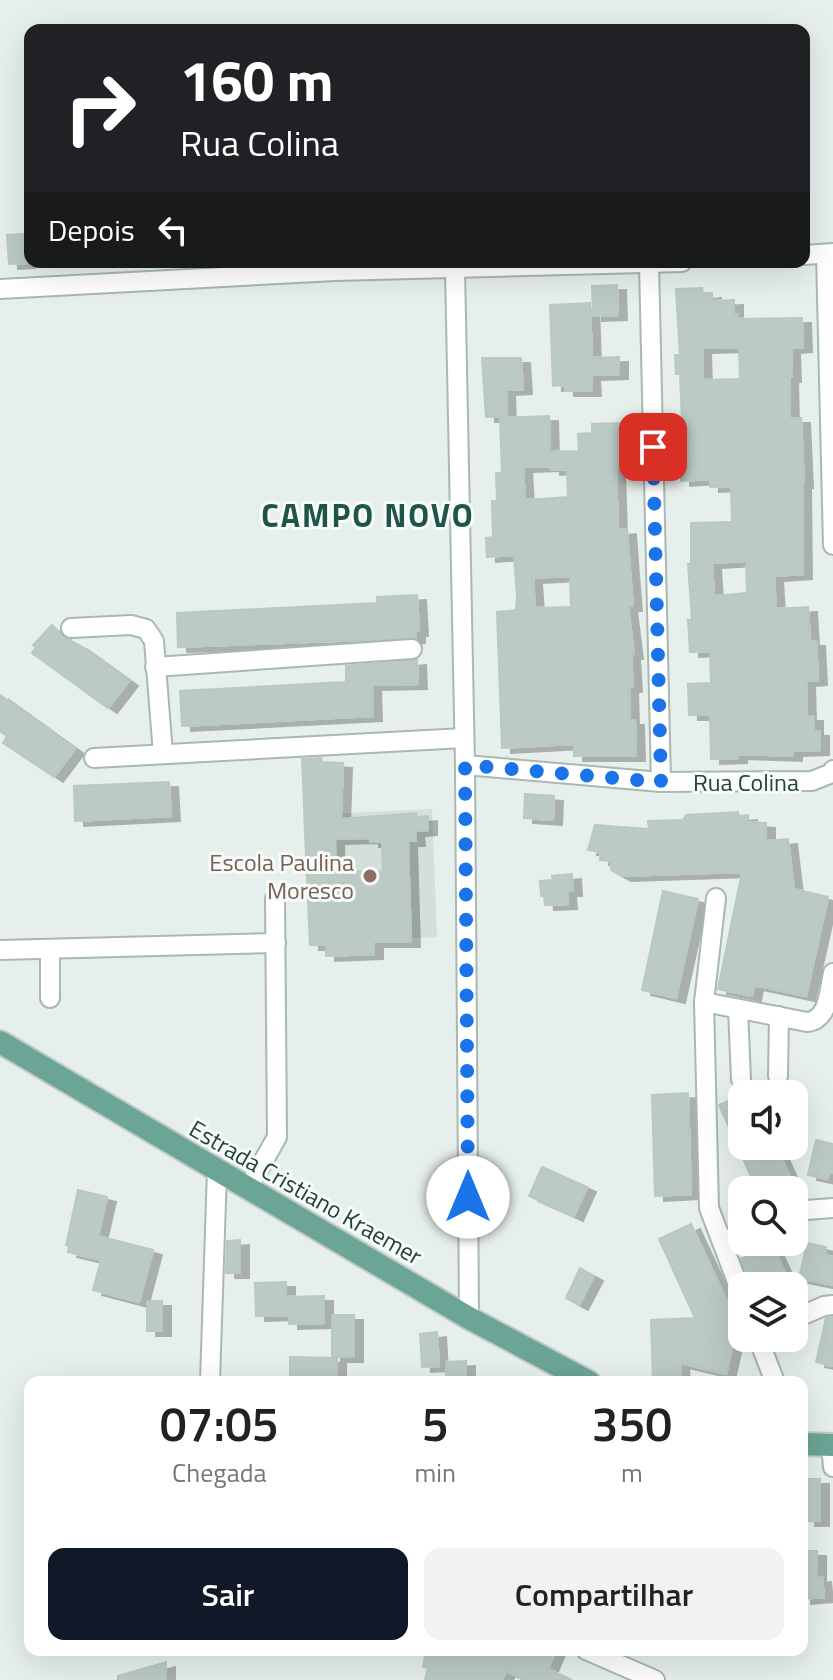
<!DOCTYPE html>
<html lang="pt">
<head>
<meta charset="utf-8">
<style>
	:root { --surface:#fff; --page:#f2f2f2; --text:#222; --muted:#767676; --accent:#111827 }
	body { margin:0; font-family:"Titillium Web",sans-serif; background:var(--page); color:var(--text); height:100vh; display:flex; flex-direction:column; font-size:30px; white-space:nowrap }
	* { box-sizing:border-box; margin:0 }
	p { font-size:26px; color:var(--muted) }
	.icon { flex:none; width:44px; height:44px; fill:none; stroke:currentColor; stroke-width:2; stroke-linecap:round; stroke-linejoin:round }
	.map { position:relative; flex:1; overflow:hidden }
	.side { position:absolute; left:24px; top:1376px; width:784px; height:280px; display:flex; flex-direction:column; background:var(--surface); border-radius:16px; box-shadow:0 8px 32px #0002 }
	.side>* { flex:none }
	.banner { position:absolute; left:24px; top:24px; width:786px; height:244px; border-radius:16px; box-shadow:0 8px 32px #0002; background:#202124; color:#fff; overflow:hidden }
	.fabs { position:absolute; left:728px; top:1080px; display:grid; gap:16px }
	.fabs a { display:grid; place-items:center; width:80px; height:80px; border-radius:16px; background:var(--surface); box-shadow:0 8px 32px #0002; font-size:40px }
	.pin { position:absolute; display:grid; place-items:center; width:68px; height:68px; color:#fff; margin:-34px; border-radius:16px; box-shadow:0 4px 12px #0006 }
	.me { position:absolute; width:88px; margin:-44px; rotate:0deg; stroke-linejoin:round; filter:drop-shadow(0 0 6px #0008) }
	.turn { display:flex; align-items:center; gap:28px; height:168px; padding:0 24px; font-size:36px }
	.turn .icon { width:104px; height:104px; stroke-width:2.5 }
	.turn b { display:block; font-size:56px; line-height:68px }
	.then { display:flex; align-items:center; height:76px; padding:0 24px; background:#0003; gap:16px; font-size:30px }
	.eta { display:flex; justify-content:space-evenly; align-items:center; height:136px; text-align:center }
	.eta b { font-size:48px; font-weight:600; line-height:56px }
	.cta { display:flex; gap:16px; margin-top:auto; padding:16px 24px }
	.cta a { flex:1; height:92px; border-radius:16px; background:var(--accent); color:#fff; font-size:32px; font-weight:600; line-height:92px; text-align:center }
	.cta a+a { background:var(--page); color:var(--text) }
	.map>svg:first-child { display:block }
	.built { fill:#d4dfda }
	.building { fill:#bbcac4; stroke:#b8c9c2; stroke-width:2; fill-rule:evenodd; filter:url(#shadow) }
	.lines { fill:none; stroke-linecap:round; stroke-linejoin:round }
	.minor-casing { stroke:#a8b8b2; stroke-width:22 }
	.major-casing { stroke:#c2cac8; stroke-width:26 }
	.minor { stroke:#fff; stroke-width:18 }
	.major { stroke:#6aa596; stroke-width:22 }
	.route { stroke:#1a73e8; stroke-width:14; stroke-dasharray:0 25.2 }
	.education-dot { fill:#8d6e63; stroke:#f7fbf9; stroke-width:3 }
	.labels { text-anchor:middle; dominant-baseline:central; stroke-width:6; stroke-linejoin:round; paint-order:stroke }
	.street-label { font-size:24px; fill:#24423a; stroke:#f7fbf9 }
	.education-label { font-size:24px; fill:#785e54; stroke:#f7fbf9; text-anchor:end }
	.district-label { font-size:32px; font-weight:bold; letter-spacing:2px; fill:#1f5548; stroke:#f7fbf9 }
</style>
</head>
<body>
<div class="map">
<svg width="833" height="1680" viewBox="0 0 833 1680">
	<defs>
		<filter id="shadow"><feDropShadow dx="9" dy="5" stdDeviation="0" flood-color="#0004"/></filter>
	</defs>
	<rect width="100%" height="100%" fill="#e6efeb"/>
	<polygon class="built" points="432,809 437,937 309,943 303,815"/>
	<g class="building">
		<polygon points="24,234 26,263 9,264 7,235"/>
		<polygon points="617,285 618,315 593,316 592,286"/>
		<path d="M702,288L703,294L712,293V301L734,300V315L738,314V319L802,318L803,347L791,348L792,377H789L790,418H801L804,483H802L803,574L774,576L776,609L808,607L810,641H816L818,680L806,681L807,716H814V731H820V750L793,751V756L738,754V758L711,759L710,715H689L688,684L711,683L710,651L690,652L688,620H692L688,564H691V523L732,522L731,486L710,487V479L681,481V447H683L680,374H676L675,355H680L676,289ZM739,347L740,379L703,380L702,348ZM746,561L747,593L714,596L712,563Z"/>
		<polygon points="590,303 592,358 619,357 619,374 591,375 592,391 565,391 565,385 553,386 550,305"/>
		<polygon points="482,358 521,358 523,389 506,390 507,416 486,417"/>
		<path d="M549,416L550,452L579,451L578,434L592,433V424L621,423L622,456H618L619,468H616L618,530L627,529L630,570L633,606H628L634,654H631L633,687H629L630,720H635L636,756H574V744L502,748L497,612L516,610L517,596L514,555L487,557L486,538L493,537L492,501H497L496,473H502L500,418ZM550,453L551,470L567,469L568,497L525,500L523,467L551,466ZM570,576L571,607L535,608L533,578Z"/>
		<polygon points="417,595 419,631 416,631 416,638 178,647 177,613 377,603 377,597"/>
		<polygon points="52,625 65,638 79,645 129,681 108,708 32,653 36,647 33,645"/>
		<polygon points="417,660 418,684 372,685 373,716 182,726 180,691 346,682 346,666"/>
		<polygon points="0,695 75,749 54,777 3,743 7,736 0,731"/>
		<path d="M321,758L322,762L343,763L341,819L416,813V817L428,816V830L415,831L416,841H408L411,942H374V954L326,956V945H310L302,759ZM370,838V842H382L383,871L336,872L335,839Z"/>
		<polygon points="169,782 171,816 75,821 74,786"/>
		<polygon points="525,794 554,796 553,820 524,818"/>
		<polygon points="738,812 739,816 748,815 748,822 766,823 766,841 788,839 794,889 828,897 806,996 754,985 752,996 718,989 742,872 622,876 611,870 612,861 600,860 601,852 588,850 595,825 649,829 648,821 683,820 686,815"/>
		<polygon points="572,874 573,891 567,891 568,904 545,905 544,896 541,896 540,881 553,880 552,876"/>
		<polygon points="663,891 698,899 676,998 642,990"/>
		<polygon points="688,1093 691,1194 655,1196 652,1095"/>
		<polygon points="742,1095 742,1146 776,1146 793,1183 778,1190 757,1190 719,1105"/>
		<polygon points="816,1140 833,1144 833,1173 829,1172 827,1179 808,1175"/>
		<polygon points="542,1167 587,1187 574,1216 529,1196"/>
		<polygon points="78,1190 107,1197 98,1236 153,1250 139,1302 93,1290 101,1260 68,1252 69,1246 66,1245"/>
		<polygon points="691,1224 742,1334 742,1340 733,1344 726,1374 680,1363 681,1382 653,1382 651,1320 695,1318 659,1239"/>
		<polygon points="240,1240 240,1273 226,1273 227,1241"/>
		<polygon points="807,1243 826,1247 825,1255 833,1257 833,1285 799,1278"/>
		<polygon points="772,1245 791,1286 760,1286 755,1275 748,1278 741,1259"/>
		<polygon points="580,1268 594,1276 579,1305 566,1298"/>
		<polygon points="286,1282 286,1297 324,1296 324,1323 289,1324 289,1315 256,1316 255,1283"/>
		<rect x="147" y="1301" width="15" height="30"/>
		<rect x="332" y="1315" width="22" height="42"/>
		<polygon points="833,1317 833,1366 816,1362 826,1318"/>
		<polygon points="437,1332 439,1366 422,1367 420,1334"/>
		<polygon points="290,1357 337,1358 337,1377 306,1377 306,1382 290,1382"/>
		<polygon points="466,1361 466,1382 446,1382 446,1362"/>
		<polygon points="804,1479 820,1479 820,1521 806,1521"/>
		<polygon points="802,1551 817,1551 817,1578 822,1577 824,1597 802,1599"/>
		<polygon points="426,1650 507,1650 520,1656 523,1650 556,1650 548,1669 572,1680 527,1680 506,1671 502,1680 425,1680 428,1668 423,1667"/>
		<polygon points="166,1662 166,1680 118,1680 118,1676"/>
	</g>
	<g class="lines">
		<defs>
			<g id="minor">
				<polyline points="826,254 833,545"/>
				<polyline points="804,255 833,253"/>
				<polyline points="649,264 661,782"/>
				<polyline points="455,269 465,765 469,1318"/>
				<polyline points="0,289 335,271 682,262"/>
				<polyline points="71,628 131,625 146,629 154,641 163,754"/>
				<polyline points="155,667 412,649"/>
				<polyline points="94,758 464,738"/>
				<polyline points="465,765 661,782 812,781 832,773 833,770"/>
				<polyline points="716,898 704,1002 709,1208 742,1295"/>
				<polyline points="50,949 50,998"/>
				<polyline points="0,950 276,943"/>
				<path d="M704,1002L807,1022C829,1020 829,990 833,973"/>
				<polyline points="738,1009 741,1079"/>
				<polyline points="778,1076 779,1016"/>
				<polyline points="248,1188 277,1137 275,899"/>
				<polyline points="794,1211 833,1208"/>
				<polyline points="722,1242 742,1233"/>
				<polyline points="794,1319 824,1306 833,1305"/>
				<polyline points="758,1338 775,1382"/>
				<polyline points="210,1382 217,1170"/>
				<polyline points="831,1445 833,1467"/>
				<polyline points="586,1650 655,1680"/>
			</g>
			<g id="major">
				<polyline points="0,1042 469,1318 589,1382"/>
				<polyline points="802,1444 833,1445"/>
			</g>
		</defs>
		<use href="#minor" class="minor-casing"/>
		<use href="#major" class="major-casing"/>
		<use href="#minor" class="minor"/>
		<use href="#major" class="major"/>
	</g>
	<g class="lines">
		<polyline class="route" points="468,1197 465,765 661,782 653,447"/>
	</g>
	<circle class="education-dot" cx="370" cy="876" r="8"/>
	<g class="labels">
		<g class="street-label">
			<text x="746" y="782">Rua Colina</text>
			<text transform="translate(306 1192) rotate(30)">Estrada Cristiano Kraemer</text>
		</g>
		<g class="education-label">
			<text x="354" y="862">Escola Paulina<tspan x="354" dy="28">Moresco</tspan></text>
		</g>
		<g class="district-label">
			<text x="368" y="515">CAMPO NOVO</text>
		</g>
	</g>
</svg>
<div class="fabs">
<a><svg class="icon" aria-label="sound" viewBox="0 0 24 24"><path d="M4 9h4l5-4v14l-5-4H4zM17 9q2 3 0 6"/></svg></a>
<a><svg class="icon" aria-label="search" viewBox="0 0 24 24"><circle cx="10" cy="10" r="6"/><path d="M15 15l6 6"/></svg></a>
<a><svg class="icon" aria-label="layers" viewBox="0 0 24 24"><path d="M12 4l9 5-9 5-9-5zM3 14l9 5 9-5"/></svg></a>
</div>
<div class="pin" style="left:653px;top:447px;background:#d93025"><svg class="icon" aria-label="arrive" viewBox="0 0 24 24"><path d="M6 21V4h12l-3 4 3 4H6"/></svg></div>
<svg class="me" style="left:468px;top:1197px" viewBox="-20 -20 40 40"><circle r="19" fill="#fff"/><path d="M0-13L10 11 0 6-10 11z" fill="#1a73e8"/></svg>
<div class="banner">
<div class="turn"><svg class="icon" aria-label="right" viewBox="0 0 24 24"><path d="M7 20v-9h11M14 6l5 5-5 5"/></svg><div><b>160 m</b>Rua Colina</div></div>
<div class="then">Depois<svg class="icon" aria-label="left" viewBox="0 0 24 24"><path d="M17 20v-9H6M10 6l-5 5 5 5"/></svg></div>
</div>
<section class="side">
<div class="eta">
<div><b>07:05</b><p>Chegada</p></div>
<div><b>5</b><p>min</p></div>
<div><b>350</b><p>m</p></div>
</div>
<div class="cta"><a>Sair</a><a>Compartilhar</a></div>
</section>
</div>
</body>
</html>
